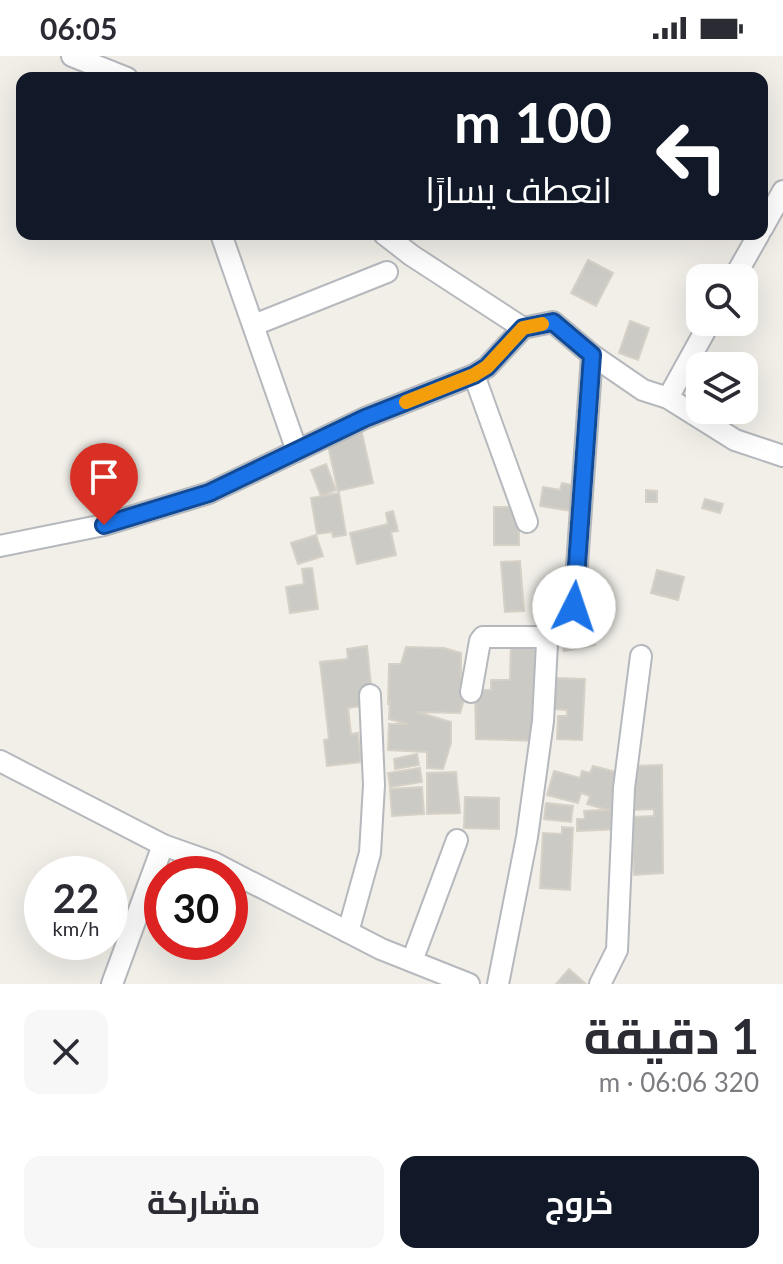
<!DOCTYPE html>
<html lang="ar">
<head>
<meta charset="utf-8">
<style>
	:root { --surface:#fff; --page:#f7f7f7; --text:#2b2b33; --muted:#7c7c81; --accent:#111827 }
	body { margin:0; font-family:Lato,Cairo,sans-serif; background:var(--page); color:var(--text); direction:rtl; height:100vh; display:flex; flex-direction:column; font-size:30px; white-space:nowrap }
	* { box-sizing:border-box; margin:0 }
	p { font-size:26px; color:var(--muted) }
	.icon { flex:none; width:44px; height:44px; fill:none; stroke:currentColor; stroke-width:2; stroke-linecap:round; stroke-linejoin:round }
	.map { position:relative; height:928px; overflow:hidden; direction:ltr }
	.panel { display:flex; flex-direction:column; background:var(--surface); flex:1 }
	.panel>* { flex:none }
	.top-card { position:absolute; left:16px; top:16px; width:752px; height:168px; border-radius:16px; box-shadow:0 8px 32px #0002; direction:rtl; background:#111827; color:#fff; overflow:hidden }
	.fabs { position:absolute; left:686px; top:208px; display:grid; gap:16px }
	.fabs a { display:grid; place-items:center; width:72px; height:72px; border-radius:16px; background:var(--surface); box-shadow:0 8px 32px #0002; font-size:40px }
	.speed { position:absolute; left:24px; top:800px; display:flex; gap:16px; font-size:40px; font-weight:700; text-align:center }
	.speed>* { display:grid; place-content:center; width:104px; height:104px; border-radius:50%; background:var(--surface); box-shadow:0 8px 32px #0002; line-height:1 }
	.speed small { font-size:20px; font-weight:400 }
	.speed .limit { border:12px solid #d22; background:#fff; color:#111 }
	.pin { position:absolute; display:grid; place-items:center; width:68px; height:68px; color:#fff; margin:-82px -34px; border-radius:50% 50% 50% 0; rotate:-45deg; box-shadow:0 0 8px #0007 }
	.pin .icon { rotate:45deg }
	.me { position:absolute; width:88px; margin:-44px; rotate:4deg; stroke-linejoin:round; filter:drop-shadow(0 0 6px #0008) }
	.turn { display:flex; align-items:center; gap:28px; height:168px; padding:0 24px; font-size:36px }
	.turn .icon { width:104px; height:104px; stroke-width:2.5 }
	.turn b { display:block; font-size:56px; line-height:68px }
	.round { display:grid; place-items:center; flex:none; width:84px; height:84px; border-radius:16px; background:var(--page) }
	.summary { display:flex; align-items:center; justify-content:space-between; height:136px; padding:0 24px }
	h1 { font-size:48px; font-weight:700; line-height:60px }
	.primary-button { display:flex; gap:16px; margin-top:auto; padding:16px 24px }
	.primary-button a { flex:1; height:92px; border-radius:16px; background:var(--accent); color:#fff; font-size:32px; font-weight:700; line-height:92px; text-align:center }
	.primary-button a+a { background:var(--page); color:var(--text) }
	.status { display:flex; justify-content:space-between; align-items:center; height:56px; padding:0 40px; background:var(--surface); direction:ltr }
	.status svg { height:22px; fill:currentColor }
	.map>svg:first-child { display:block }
	.building { fill:#cccac5; stroke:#d6d1c6; stroke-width:2 }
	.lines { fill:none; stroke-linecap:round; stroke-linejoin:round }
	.minor-casing { stroke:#b5b8bc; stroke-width:24 }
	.minor { stroke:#fff; stroke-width:20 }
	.route-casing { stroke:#114b97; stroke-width:20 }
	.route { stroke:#1a73e8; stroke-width:14 }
	.slow { stroke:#f59e0b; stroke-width:14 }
</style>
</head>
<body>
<div class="status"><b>06:05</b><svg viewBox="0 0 49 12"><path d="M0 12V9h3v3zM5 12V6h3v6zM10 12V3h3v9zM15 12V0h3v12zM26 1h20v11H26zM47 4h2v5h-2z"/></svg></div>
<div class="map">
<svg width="783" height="928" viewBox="0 0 783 928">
	<rect width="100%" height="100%" fill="#f1efe8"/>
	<g class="building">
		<polygon points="588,204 613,217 596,250 571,237"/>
		<polygon points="630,265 649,272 638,304 619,297"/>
		<polygon points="362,377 373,427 338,435 327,385"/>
		<polygon points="326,408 336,434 321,440 311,414"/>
		<polygon points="562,427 582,431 578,456 540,450 543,431 560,434"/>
		<polygon points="646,434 657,435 657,446 646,446"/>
		<polygon points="339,437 346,479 333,481 332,476 317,478 311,442"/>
		<polygon points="705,443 723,448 720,457 702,452"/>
		<rect x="494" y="451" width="25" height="38"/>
		<polygon points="393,455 398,475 391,476 396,499 357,508 350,477 388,468 386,457"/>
		<polygon points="316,479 323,500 298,508 291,487"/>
		<polygon points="520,505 524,555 505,556 501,506"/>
		<polygon points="312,512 318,553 290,557 286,531 304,528 302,513"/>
		<polygon points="657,514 684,521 678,544 651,537"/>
		<polygon points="592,569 595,589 564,595 560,573"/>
		<polygon points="511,586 542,587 537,685 476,683 475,634 491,634 491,624 510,624"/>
		<polygon points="367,590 373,648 348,652 351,678 358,677 361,706 327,710 324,684 329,683 320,606 348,603 347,593"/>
		<polygon points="406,591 444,592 461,597 461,621 464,621 465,641 460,657 417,656 451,666 451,687 443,713 427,712 427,696 388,694 389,668 407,668 389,663 390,645 388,649 389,608 401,608"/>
		<polygon points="556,622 585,623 582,684 557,683 558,660 567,660 567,654 554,653"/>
		<polygon points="417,698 419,709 395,713 394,703"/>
		<polygon points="662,709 663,817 634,819 631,761 654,760 654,753 635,754 634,710"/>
		<polygon points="593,710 624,718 618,757 587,748 590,740 581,737 578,747 547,739 554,715 580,722 582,715 590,717"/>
		<polygon points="420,712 422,726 390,731 388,717"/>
		<polygon points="456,716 460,757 427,758 427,717"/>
		<polygon points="422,731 424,758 392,760 390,733"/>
		<polygon points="465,741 499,742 499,773 464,772"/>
		<polygon points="546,747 573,750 571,766 544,763"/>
		<polygon points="621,753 622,773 577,775 577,763 585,763 584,755"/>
		<polygon points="562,771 573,772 570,834 540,832 543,777 562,778"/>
		<polygon points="569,913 586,928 556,928"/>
	</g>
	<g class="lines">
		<defs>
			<g id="minor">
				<polyline points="72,0 127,22"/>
				<polyline points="762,173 783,135"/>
				<polyline points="221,178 297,395"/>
				<polyline points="384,178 411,199 523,272"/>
				<polyline points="734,222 759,178"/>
				<polyline points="254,269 387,216"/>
				<polyline points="474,319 527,466"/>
				<polyline points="668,342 710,266"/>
				<polyline points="0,490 104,469 209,437 365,362 474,319 487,311 523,272 553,266 592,299 643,334 668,342 735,384 783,400"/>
				<polyline points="574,551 592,299"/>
				<polyline points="471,636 480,585 483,581 543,581 547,587 543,665 527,781 498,928"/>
				<polyline points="0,705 163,789 214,807 381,893 469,928"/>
				<polyline points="348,876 370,797 374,729 370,639"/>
				<polyline points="412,905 457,784"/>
				<polyline points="112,928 163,789"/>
				<polyline points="600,928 617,894 624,732 641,600"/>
			</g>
		</defs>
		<use href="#minor" class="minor-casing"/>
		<use href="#minor" class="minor"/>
	</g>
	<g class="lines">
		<defs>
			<polyline id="route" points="104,469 209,437 365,362 474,319 487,311 523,272 553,266 592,299 574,551"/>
		</defs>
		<use href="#route" class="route-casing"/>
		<use href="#route" class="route"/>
		<polyline class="slow" points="406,346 474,319 487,311 523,272 542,268"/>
	</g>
</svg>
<div class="fabs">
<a><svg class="icon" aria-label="search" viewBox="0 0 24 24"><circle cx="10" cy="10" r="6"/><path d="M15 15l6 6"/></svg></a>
<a><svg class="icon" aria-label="layers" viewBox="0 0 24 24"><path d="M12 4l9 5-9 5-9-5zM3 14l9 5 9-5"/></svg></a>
</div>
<div class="speed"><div>22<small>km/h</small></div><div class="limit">30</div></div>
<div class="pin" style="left:104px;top:469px;background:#d93025"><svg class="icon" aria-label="arrive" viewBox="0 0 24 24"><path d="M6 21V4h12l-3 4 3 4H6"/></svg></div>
<svg class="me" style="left:574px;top:551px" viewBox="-20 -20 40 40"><circle r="19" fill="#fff"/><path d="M0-13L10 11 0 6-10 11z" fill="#1a73e8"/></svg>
<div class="top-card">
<div class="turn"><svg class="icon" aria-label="left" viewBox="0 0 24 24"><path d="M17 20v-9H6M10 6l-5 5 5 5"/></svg><div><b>100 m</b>انعطف يسارًا</div></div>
</div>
</div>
<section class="panel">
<div class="summary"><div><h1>1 دقيقة</h1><p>320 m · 06:06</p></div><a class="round"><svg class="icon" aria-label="close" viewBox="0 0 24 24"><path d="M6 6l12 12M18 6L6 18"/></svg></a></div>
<div class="primary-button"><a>خروج</a><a>مشاركة</a></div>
</section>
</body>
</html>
